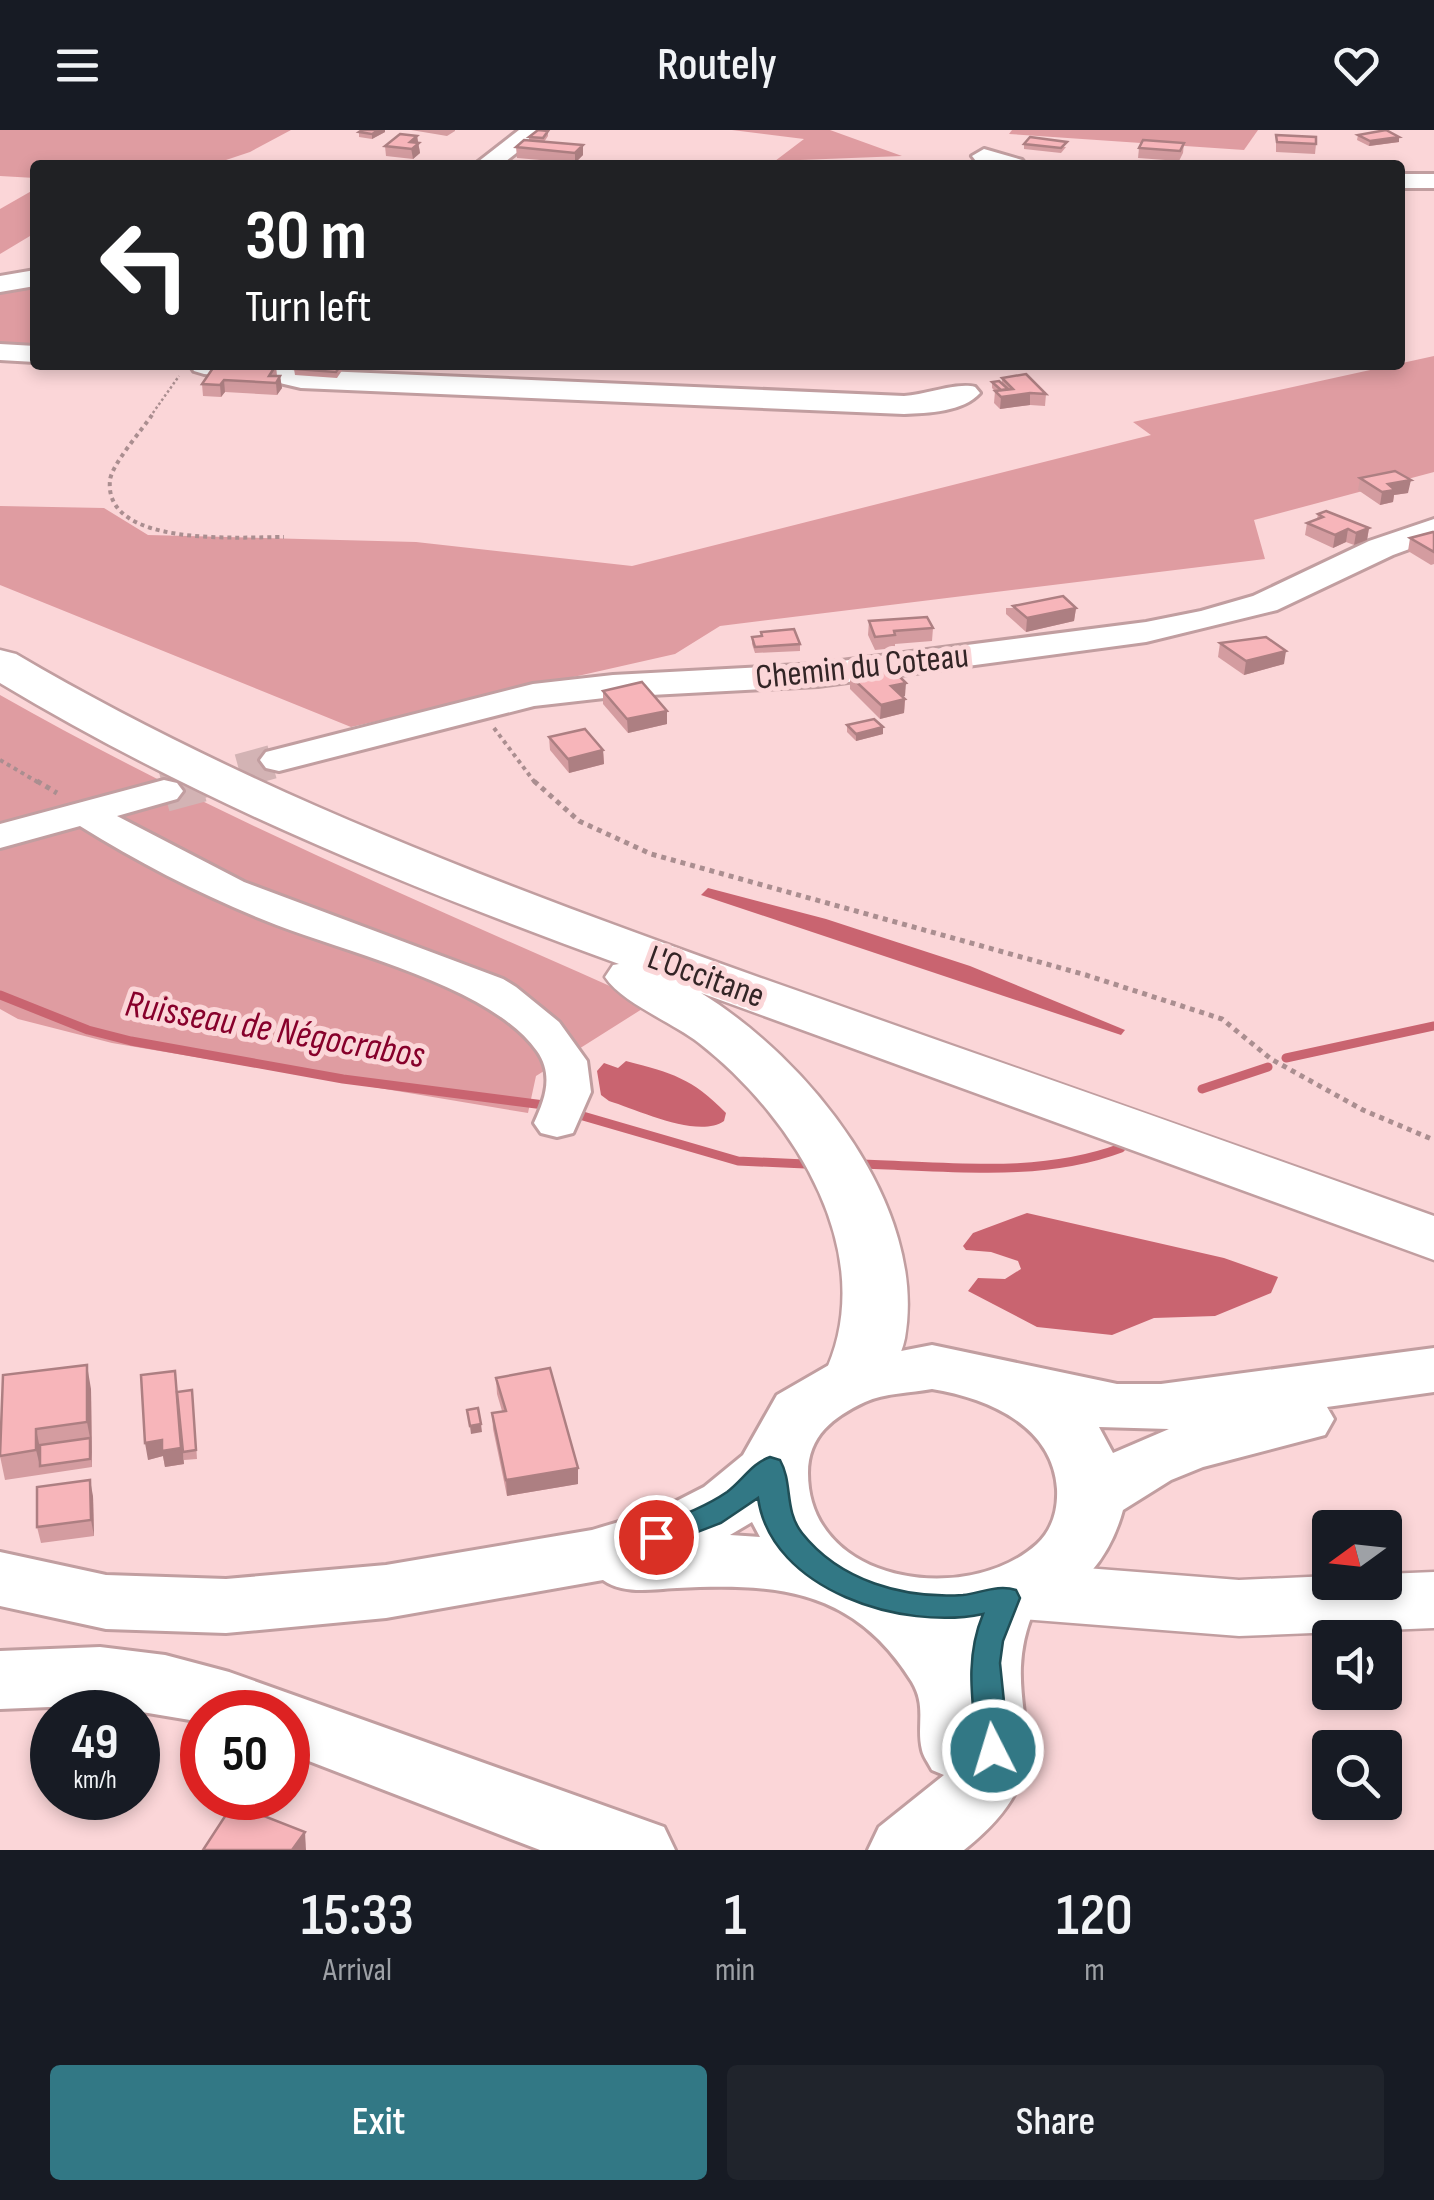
<!DOCTYPE html>
<html lang="en">
<head>
<meta charset="utf-8">
<style>
	:root { --surface:#171b24; --page:#20242c; --text:#f1f3f6; --muted:#9ea1a6; --accent:#327885 }
	body { margin:0; font-family:"Sofia Sans Condensed",sans-serif; background:var(--page); color:var(--text); height:100vh; display:flex; flex-direction:column; font-size:38px; white-space:nowrap }
	* { box-sizing:border-box; margin:0 }
	p { font-size:32px; color:var(--muted) }
	.icon { flex:none; width:55px; height:55px; fill:none; stroke:currentColor; stroke-width:2; stroke-linecap:round; stroke-linejoin:round }
	.map { position:relative; height:1720px; overflow:hidden }
	.side { display:flex; flex-direction:column; background:var(--surface); flex:1 }
	.side>* { flex:none }
	.banner { position:absolute; left:30px; top:30px; width:1375px; height:210px; border-radius:10px; box-shadow:0 5px 15px #0003; background:#202124; color:#fff; overflow:hidden }
	.needle { width:65px; rotate:255deg }
	.buttons { position:absolute; left:1312px; top:1380px; display:grid; gap:20px }
	.buttons a { display:grid; place-items:center; width:90px; height:90px; border-radius:10px; background:var(--surface); box-shadow:0 5px 15px #0003; font-size:50px }
	.speed { position:absolute; left:30px; top:1560px; display:flex; gap:20px; font-size:50px; font-weight:700; text-align:center }
	.speed>* { display:grid; place-content:center; width:130px; height:130px; border-radius:50%; background:var(--surface); box-shadow:0 5px 15px #0003; line-height:1 }
	.speed small { font-size:25px; font-weight:400 }
	.speed .limit { border:15px solid #d22; background:#fff; color:#111 }
	.pin { position:absolute; display:grid; place-items:center; width:85px; height:85px; color:#fff; margin:-42px; border:5px solid #fff; border-radius:50%; box-shadow:0 2px 10px #0007 }
	.me { position:absolute; width:110px; margin:-55px; rotate:355deg; stroke-linejoin:round; filter:drop-shadow(0 0 8px #0008) }
	.turn { display:flex; align-items:center; gap:35px; height:210px; padding:0 50px; font-size:45px }
	.turn .icon { width:130px; height:130px; stroke-width:2.5 }
	.turn b { display:block; font-size:70px; line-height:85px }
	.eta { display:flex; justify-content:space-evenly; align-items:center; height:170px; text-align:center }
	.eta b { font-size:60px; font-weight:600; line-height:70px }
	.button { display:flex; gap:20px; margin-top:auto; padding:20px 50px }
	.button a { flex:1; height:115px; border-radius:10px; background:var(--accent); color:#fff; font-size:40px; font-weight:600; line-height:115px; text-align:center }
	.button a+a { background:var(--page); color:var(--text) }
	header { display:flex; justify-content:space-between; align-items:center; height:130px; padding:0 50px; background:var(--surface); font-size:45px; font-weight:600 }
	.map>svg:first-child { display:block }
	.green { fill:#df9ca1 }
	.water { fill:#c96470 }
	.lines { fill:none; stroke-linecap:round; stroke-linejoin:round }
	.stream { stroke:#c96470; stroke-width:9 }
	.minor-tunnel-far1 { stroke:#d3b3b4; stroke-width:34; stroke-dasharray:34 16; stroke-linecap:butt }
	.minor-tunnel { stroke:#d3b3b4; stroke-width:42; stroke-dasharray:42 21; stroke-linecap:butt }
	.minor-casing { stroke:#c19ea0; stroke-width:6 }
	.major-casing { stroke:#c19ea0; stroke-width:6 }
	.highway-casing { stroke:#c19ea0; stroke-width:5 }
	.path-far2 { stroke:#aa8e90; stroke-width:2.5; stroke-dasharray:2.5 2.5; stroke-linecap:butt }
	.path-far1 { stroke:#aa8e90; stroke-width:4; stroke-dasharray:4 4; stroke-linecap:butt }
	.path { stroke:#aa8e90; stroke-width:5; stroke-dasharray:5 5; stroke-linecap:butt }
	.minor { fill:#fff; fill-rule:evenodd }
	.major { fill:#fff; fill-rule:evenodd }
	.highway { fill:#fff; fill-rule:evenodd }
	.wall { fill:#d49ca0 }
	.shaded-wall { fill:#ad7f82 }
	.building { fill:#f7b5ba; stroke:#ad7f82; stroke-width:2.5 }
	.route { fill:#327885; stroke:#204e56; stroke-width:2.5 }
	.labels { text-anchor:middle; dominant-baseline:central; stroke-width:10; stroke-linejoin:round; paint-order:stroke }
	.street-label { font-size:35px; fill:#332526; stroke:#fbd6d8 }
	.water-label { font-size:38px; font-style:italic; fill:#87002b; stroke:#fbd6d8 }
</style>
</head>
<body>
<header><svg class="icon" aria-label="menu" viewBox="0 0 24 24"><path d="M4 6h16M4 12h16M4 18h16"/></svg>Routely<svg class="icon" aria-label="heart" viewBox="0 0 24 24"><path d="M12 20l-8-8c-3-5 5-10 8-4 3-6 11-1 8 4z"/></svg></header>
<div class="map">
<svg width="1434" height="1720" viewBox="0 0 1434 1720">
	<rect width="100%" height="100%" fill="#fbd6d8"/>
	<g class="green">
		<polygon points="0,0 291,0 250,22 211,35 35,35 35,48 0,46"/>
		<polygon points="732,0 830,0 902,26 775,31 804,9"/>
		<polygon points="1012,0 1258,0 1244,20 1009,4"/>
		<polygon points="35,59 35,103 0,124 0,79"/>
		<polygon points="35,152 35,217 0,214 0,158"/>
		<polygon points="1434,226 1434,342 1254,390 1265,429 720,496 675,524 351,597 0,455 0,376 104,378 148,405 416,412 632,436 1151,305 1133,292"/>
		<path d="M0,565C209,684 431,776 650,874L536,946L528,983L112,913L18,889L0,879Z"/>
	</g>
	<g class="water">
		<polygon points="708,758 826,789 970,836 1125,900 1121,905 701,765"/>
		<path d="M626,931C672,943 692,948 726,983L724,991C698,1009 638,980 609,971L601,965L597,941L604,933L618,938Z"/>
		<polygon points="1027,1083 1224,1128 1278,1147 1271,1163 1215,1186 1154,1188 1112,1205 1037,1197 968,1161 978,1148 1005,1149 1021,1139 1018,1131 991,1122 966,1120 963,1116 973,1103"/>
	</g>
	<g class="lines">
		<g class="stream">
			<polyline points="0,865 88,900 131,911 343,949 544,975"/>
			<polyline points="1286,928 1434,896"/>
			<polyline points="1202,959 1268,937"/>
			<polyline points="576,984 738,1031 805,1034"/>
			<path d="M859,1034C945,1036 1038,1049 1121,1018"/>
		</g>
		<polyline class="minor-tunnel-far1" points="191,654 279,630"/>
		<polyline class="minor-tunnel" points="164,661 201,651"/>
		<defs>
			<g id="minor">
				<polygon points="519,0 546,0 501,35 474,35"/>
				<polygon points="984,19 1022,30 1026,35 976,31 972,26"/>
				<rect x="1400" y="44" width="34" height="14"/>
				<polygon points="35,140 35,156 0,162 0,146"/>
				<polygon points="0,214 35,216 35,232 0,230"/>
				<path d="M190,235H278L301,240L904,266C926,265 957,252 975,257L980,263C963,282 928,283 904,284L301,258L267,250L204,244L194,241Z"/>
				<polygon points="1434,389 1434,410 1393,425 1277,480 1146,512 818,556 613,567 534,576 279,641 266,638 260,630 266,622 533,554 613,545 818,534 1146,492 1201,481 1253,466 1369,411"/>
				<path d="M164,650L177,653L183,661L177,669L117,686L244,752L503,849L516,857L559,892L587,931L591,962L573,1003L557,1007L541,1003L534,993C545,969 554,945 537,921C489,854 342,822 264,790C200,764 139,733 80,696L0,718V694Z"/>
			</g>
			<g id="major">
				<path d="M932,1215L1117,1254H1161L1434,1218V1262L1327,1277L1334,1289L1325,1305L1203,1337L1171,1350L1123,1380C1109,1431 1079,1462 1032,1485C993,1584 1078,1629 964,1720H868L879,1697L944,1645L932,1640C929,1634 923,1626 922,1620C916,1596 927,1577 912,1552C854,1459 778,1453 677,1458C653,1459 624,1465 603,1450L386,1488L226,1503L106,1499L0,1476V1422L106,1445L226,1449L386,1435L592,1400L659,1380L704,1357L743,1325L777,1265L829,1235ZM932,1259C987,1268 1053,1295 1057,1359C1058,1380 1052,1400 1037,1414C967,1477 808,1454 808,1343C808,1306 833,1287 865,1272C884,1263 911,1263 932,1259ZM1099,1297L1169,1299L1113,1323ZM752,1392L760,1407L730,1405Z"/>
				<polygon points="100,1517 165,1525 229,1542 664,1697 675,1720 540,1720 288,1623 288,1582 202,1582 202,1592 100,1575 0,1579 0,1521"/>
			</g>
			<g id="highway">
				<path d="M0,520L16,524C252,663 504,756 761,848C985,927 1210,1005 1434,1086V1130L701,863C807,928 928,1075 905,1208C901,1228 889,1247 879,1264L856,1270L833,1264L823,1247C883,1126 794,987 699,913C672,892 622,873 605,847L613,835L619,834C405,756 196,671 0,553Z"/>
				<polygon points="1022,1433 1239,1450 1330,1446 1330,1452 1385,1452 1385,1444 1434,1442 1434,1498 1239,1506 1022,1489 996,1481 986,1461 996,1441"/>
			</g>
		</defs>
		<use href="#minor" class="minor-casing"/>
		<use href="#major" class="major-casing"/>
		<use href="#highway" class="highway-casing"/>
		<polyline class="path-far2" points="150,287 179,246"/>
		<g class="path-far1">
			<path d="M152,285C142,300 112,334 110,350C103,418 241,407 284,407"/>
			<polyline points="494,598 536,654"/>
			<polyline points="0,630 41,654"/>
		</g>
		<g class="path">
			<polyline points="37,651 57,663"/>
			<polyline points="534,651 579,691 651,724 1086,845 1222,889 1271,929 1363,980 1434,1010"/>
		</g>
		<use href="#minor" class="minor"/>
		<use href="#major" class="major"/>
		<use href="#highway" class="highway"/>
	</g>
	<g class="wall">
		<polygon points="362,0 385,0 385,2 372,9 359,7 359,2"/>
		<polygon points="411,0 455,0 455,1 447,6"/>
		<polygon points="548,1 548,6 544,12 583,25 575,33 517,28 516,17 529,10 529,7"/>
		<polygon points="1276,5 1316,14 1315,24 1276,22"/>
		<polygon points="1358,5 1399,7 1399,12 1369,16 1357,10"/>
		<polygon points="417,6 420,23 413,29 386,26 385,16"/>
		<polygon points="1184,13 1183,23 1179,31 1138,28 1139,18"/>
		<polygon points="1024,14 1066,17 1061,23 1024,19"/>
		<polygon points="276,235 277,246 280,246 282,258 277,265 225,262 221,267 203,266 202,254"/>
		<polygon points="297,235 342,235 343,239 337,248 295,245 294,239"/>
		<polygon points="1002,248 1046,264 1045,276 1030,275 1000,279 994,273 995,261 992,258 992,252 1002,253"/>
		<polygon points="1360,348 1408,363 1394,365 1393,372 1380,375 1358,360"/>
		<polygon points="1318,384 1369,398 1367,410 1354,415 1346,412 1333,418 1305,405 1307,393 1317,389"/>
		<polygon points="1434,403 1434,434 1431,435 1408,421 1410,408"/>
		<polygon points="1006,478 1076,478 1074,491 1026,502 1006,484"/>
		<polygon points="869,491 933,498 932,511 895,514 895,518 875,520 868,505"/>
		<polygon points="761,502 800,514 800,521 755,523 752,514 752,507 761,506"/>
		<polygon points="1220,513 1284,534 1244,545 1218,527"/>
		<polygon points="850,546 905,566 902,567 905,569 904,583 880,589 850,559"/>
		<polygon points="603,561 667,581 667,594 628,603 603,574"/>
		<polygon points="847,595 883,604 856,611 847,602"/>
		<polygon points="549,607 603,620 604,634 569,643 550,620"/>
		<polygon points="3,1245 91,1259 92,1337 5,1350 0,1326"/>
		<polygon points="496,1248 578,1354 507,1366 493,1299 492,1283 502,1281 497,1264"/>
		<polygon points="178,1262 193,1268 197,1329 184,1330 183,1326 184,1334 165,1337 163,1326 148,1330"/>
		<polygon points="93,1366 94,1406 41,1413 37,1397"/>
	</g>
	<g class="shaded-wall">
		<polygon points="379,0 385,0 385,2 372,9 372,4"/>
		<polygon points="417,6 420,23 413,29 410,12"/>
		<polygon points="1399,7 1399,12 1369,16 1370,11"/>
		<polygon points="583,15 583,25 575,33 575,23"/>
		<polygon points="280,246 282,258 277,265 276,253"/>
		<polygon points="224,250 225,262 221,267 220,255"/>
		<polygon points="1030,263 1030,275 1000,279 1001,267"/>
		<polygon points="1411,350 1408,363 1394,365 1393,372 1380,375 1382,362 1388,354"/>
		<polygon points="1369,398 1367,410 1354,415 1356,403"/>
		<polygon points="1348,399 1346,412 1333,418 1335,405"/>
		<polygon points="1076,478 1074,491 1026,502 1027,488"/>
		<polygon points="1286,521 1284,534 1244,545 1246,531"/>
		<polygon points="906,553 905,566 890,569 891,556"/>
		<polygon points="905,569 904,583 880,589 881,575"/>
		<polygon points="667,581 667,594 628,603 627,589"/>
		<polygon points="883,597 883,604 856,611 856,604"/>
		<polygon points="603,620 604,634 569,643 568,629"/>
		<polygon points="87,1235 91,1259 92,1337 90,1308 87,1292"/>
		<polygon points="175,1241 184,1334 165,1337 163,1326 148,1330 145,1313"/>
		<polygon points="481,1294 482,1302 471,1304 470,1296"/>
		<polygon points="36,1299 41,1323 40,1336 36,1320"/>
		<polygon points="578,1338 578,1354 507,1366 506,1350"/>
		<polygon points="90,1350 93,1366 94,1406 91,1390"/>
		<polygon points="305,1702 306,1720 292,1720"/>
	</g>
	<g class="building">
		<polygon points="362,0 379,0 372,4 359,2"/>
		<polygon points="538,0 548,1 543,8 529,7"/>
		<polygon points="1386,0 1399,7 1370,11 1358,5"/>
		<polygon points="400,4 417,6 410,12 419,13 412,19 385,16"/>
		<polygon points="1276,5 1316,7 1316,14 1277,12"/>
		<polygon points="1030,7 1067,12 1061,18 1024,14"/>
		<polygon points="524,10 583,15 575,23 516,17"/>
		<polygon points="1143,10 1184,13 1180,21 1139,18"/>
		<polygon points="215,235 276,235 269,246 280,246 276,253 224,250 220,255 202,254"/>
		<polygon points="297,235 341,235 336,242 294,239"/>
		<polygon points="1026,244 1046,264 1030,263 1001,267 995,261 1013,259 1002,248"/>
		<polygon points="999,251 1008,259 1001,260 992,252"/>
		<polygon points="1395,341 1411,350 1388,354 1395,360 1382,362 1360,348"/>
		<polygon points="1326,381 1369,398 1356,403 1348,399 1335,405 1307,393 1323,387 1318,384"/>
		<polygon points="1433,402 1434,403 1434,422 1410,408"/>
		<polygon points="1063,466 1076,478 1027,488 1013,476"/>
		<polygon points="927,487 933,498 894,501 895,505 875,507 869,491"/>
		<polygon points="794,499 800,514 755,517 752,507 762,506 761,502"/>
		<polygon points="1266,507 1286,521 1246,531 1220,513"/>
		<polygon points="889,536 906,553 891,556 905,569 881,575 850,546"/>
		<polygon points="642,552 667,581 627,589 603,561"/>
		<polygon points="874,589 883,597 856,604 847,595"/>
		<polygon points="585,599 603,620 568,629 549,607"/>
		<polygon points="87,1235 87,1292 36,1299 36,1320 0,1326 3,1245"/>
		<polygon points="550,1238 578,1338 506,1350 492,1283 506,1281 496,1248"/>
		<polygon points="175,1241 181,1318 162,1321 162,1310 145,1313 141,1245"/>
		<polygon points="192,1260 196,1320 183,1322 177,1262"/>
		<polygon points="478,1278 481,1294 470,1296 467,1280"/>
		<polygon points="90,1308 90,1329 40,1336 40,1315"/>
		<polygon points="90,1350 91,1390 37,1397 37,1357"/>
		<polygon points="233,1674 305,1702 292,1720 203,1720"/>
	</g>
	<path class="route" d="M770,1327L780,1330C793,1353 784,1380 802,1403C840,1451 904,1469 963,1465C981,1463 998,1454 1016,1460L1020,1468L1003,1511L1000,1533L1009,1620L1005,1630L993,1634L982,1630L977,1620C973,1572 964,1530 983,1484C904,1501 771,1461 758,1368L721,1393L656,1418L646,1415L642,1407L646,1399C674,1388 702,1379 727,1362C742,1351 752,1333 770,1327Z"/>
	<g class="labels">
		<g class="street-label">
			<text transform="translate(862 537) rotate(-6)">Chemin du Coteau</text>
			<text transform="translate(706 847) rotate(20)">L'Occitane</text>
		</g>
		<g class="water-label">
			<text transform="translate(275 900) rotate(10)">Ruisseau de Négocrabos</text>
		</g>
	</g>
</svg>
<div class="buttons">
<a><svg class="needle" viewBox="-14 -14 28 28"><path d="M0-13l5 13h-10z" fill="#e53935"/><path d="M0 13l5-13h-10z" fill="#9ea1a6"/></svg></a>
<a><svg class="icon" aria-label="sound" viewBox="0 0 24 24"><path d="M4 9h4l5-4v14l-5-4H4zM17 9q2 3 0 6"/></svg></a>
<a><svg class="icon" aria-label="search" viewBox="0 0 24 24"><circle cx="10" cy="10" r="6"/><path d="M15 15l6 6"/></svg></a>
</div>
<div class="speed"><div>49<small>km/h</small></div><div class="limit">50</div></div>
<div class="pin" style="left:656px;top:1407px;background:#d93025"><svg class="icon" aria-label="arrive" viewBox="0 0 24 24"><path d="M6 21V4h12l-3 4 3 4H6"/></svg></div>
<svg class="me" style="left:993px;top:1620px" viewBox="-20 -20 40 40"><circle r="17" fill="#327885" stroke="#fff" stroke-width="3"/><path d="M0-11L8 9 0 5-8 9z" fill="#fff"/></svg>
<div class="banner">
<div class="turn"><svg class="icon" aria-label="left" viewBox="0 0 24 24"><path d="M17 20v-9H6M10 6l-5 5 5 5"/></svg><div><b>30 m</b>Turn left</div></div>
</div>
</div>
<section class="side">
<div class="eta">
<div><b>15:33</b><p>Arrival</p></div>
<div><b>1</b><p>min</p></div>
<div><b>120</b><p>m</p></div>
</div>
<div class="button"><a>Exit</a><a>Share</a></div>
</section>
</body>
</html>
